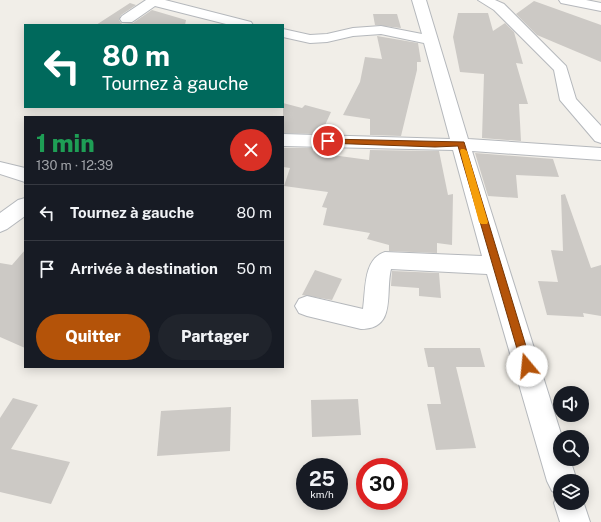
<!DOCTYPE html>
<html lang="fr">
<head>
<meta charset="utf-8">
<style>
	:root { --surface:#171b24; --page:#20242c; --text:#f1f3f6; --muted:#9ea1a6; --line:#363941; --accent:#b45309 }
	body { margin:0; font-family:"Public Sans",sans-serif; background:var(--page); color:var(--text); height:100vh; display:flex; flex-direction:column; font-size:15px; white-space:nowrap }
	* { box-sizing:border-box; margin:0 }
	p { font-size:13px; color:var(--muted) }
	.icon { flex:none; width:22px; height:22px; fill:none; stroke:currentColor; stroke-width:2; stroke-linecap:round; stroke-linejoin:round }
	.map { position:relative; flex:1; overflow:hidden }
	.side { position:absolute; left:24px; top:116px; width:260px; height:252px; display:flex; flex-direction:column; background:var(--surface); border-radius:0px; box-shadow:0 2px 10px #0003 }
	.side>* { flex:none }
	.hud { position:absolute; left:24px; top:24px; width:260px; height:84px; border-radius:0px; box-shadow:0 2px 10px #0003; background:#00695c; color:#fff; overflow:hidden }
	.tools { position:absolute; left:553px; top:386px; display:grid; gap:8px }
	.tools a { display:grid; place-items:center; width:36px; height:36px; border-radius:50%; background:var(--surface); box-shadow:0 2px 10px #0003; font-size:20px }
	.speed { position:absolute; left:296px; top:458px; display:flex; gap:8px; font-size:20px; font-weight:700; text-align:center }
	.speed>* { display:grid; place-content:center; width:52px; height:52px; border-radius:50%; background:var(--surface); box-shadow:0 2px 10px #0003; line-height:1 }
	.speed small { font-size:10px; font-weight:400 }
	.speed .limit { border:6px solid #d22; background:#fff; color:#111 }
	.pin { position:absolute; display:grid; place-items:center; width:34px; height:34px; color:#fff; margin:-17px; border:2px solid #fff; border-radius:50%; box-shadow:0 1px 4px #0007 }
	.me { position:absolute; width:44px; margin:-22px; rotate:343deg; stroke-linejoin:round; filter:drop-shadow(0 0 3px #0008) }
	.turn { display:flex; align-items:center; gap:14px; height:84px; padding:0 12px; font-size:18px }
	.turn .icon { width:52px; height:52px; stroke-width:2.5 }
	.turn b { display:block; font-size:28px; line-height:34px }
	.round { display:grid; place-items:center; flex:none; width:42px; height:42px; border-radius:21px; background:var(--page) }
	.overview { display:flex; align-items:center; justify-content:space-between; height:68px; padding:0 12px }
	h1 { font-size:24px; font-weight:800; line-height:30px; color:#1e9e55 }
	.cta { display:flex; gap:8px; margin-top:auto; padding:8px 12px }
	.cta a { flex:1; height:46px; border-radius:24px; background:var(--accent); color:#fff; font-size:16px; font-weight:800; line-height:46px; text-align:center }
	.cta a+a { background:var(--page); color:var(--text) }
	ul { padding:0; list-style:none }
	li { display:flex; align-items:center; gap:12px; height:56px; padding:0 12px; border-top:1px solid var(--line) }
	li div { flex:1 }
	li b { display:block; font-size:15px }
	li em { font-style:normal }
	.map>svg:first-child { display:block }
	.building { fill:#ccc9c5 }
	.lines { fill:none; stroke-linecap:round; stroke-linejoin:round }
	.minor-casing { stroke:#b5b8bc; stroke-width:2 }
	.minor { fill:#fff; fill-rule:evenodd }
	.route { fill:#b45309; stroke:#753606 }
	.slow { fill:#f59e0b }
</style>
</head>
<body>
<div class="map">
<svg width="601" height="522" viewBox="0 0 601 522">
	<rect width="100%" height="100%" fill="#f1eee8"/>
	<g class="building">
		<polygon points="534,1 601,25 601,62 537,35 516,14"/>
		<polygon points="130,3 136,5 121,15 119,20 122,24 133,23 152,10 186,20 185,25 96,25"/>
		<polygon points="458,13 488,13 493,31 505,23 514,32 523,64 516,63 528,104 519,104 521,141 482,138 484,74 460,72 453,37"/>
		<polygon points="373,14 397,14 401,28 375,25"/>
		<polygon points="377,36 418,43 421,62 417,62 417,70 401,136 370,135 370,119 343,115 360,82 365,57 382,59"/>
		<polygon points="283,103 302,108 305,105 331,112 321,134 283,133"/>
		<polygon points="283,148 314,148 313,151 317,152 317,153 369,160 370,150 439,151 448,195 453,194 452,245 437,243 437,253 389,251 389,245 367,239 370,233 323,225 327,208 322,207 328,192 284,186 290,168 283,167"/>
		<polygon points="475,153 553,159 559,177 516,175 518,198 488,196"/>
		<polygon points="565,194 591,268 601,265 601,316 583,313 584,317 547,315 538,281 558,282 551,250 563,251 561,195"/>
		<polygon points="25,250 25,348 0,337 0,263 12,265"/>
		<polygon points="315,270 342,279 332,300 302,295"/>
		<polygon points="392,271 439,273 441,298 419,296 419,288 391,286"/>
		<polygon points="424,348 480,348 485,367 456,367 476,448 436,450 427,404 441,404 434,367 428,367"/>
		<polygon points="13,398 38,405 11,449 70,462 51,504 0,492 0,418"/>
		<polygon points="358,399 361,435 312,437 311,400"/>
		<polygon points="231,407 230,451 157,456 161,411"/>
	</g>
	<g class="lines">
		<defs>
			<g id="minor">
				<polygon points="146,0 165,0 251,22 253,25 230,25 155,6 132,22 122,22 120,19 122,16"/>
				<path d="M412,0H426L468,139L601,148V160L472,151L562,437H560V459H570L577,481H560V503H582V498L590,522H560L554,503L558,494L552,491L547,481L487,274L391,269C385,293 397,329 361,329L307,316L299,313L295,306L299,299L307,296L363,309C366,289 363,259 385,252L482,256L453,150L283,146V134L450,139L424,43L381,34L353,36L327,42L310,43L283,37V29L310,35L327,34L353,28L381,26L422,34Z"/>
				<polygon points="478,0 495,0 504,4 566,66 576,99 601,126 601,143 595,141 560,100 554,70 494,10"/>
				<polygon points="559,0 586,0 601,3 601,11 561,3"/>
				<polygon points="0,162 25,168 25,182 0,174"/>
				<polygon points="25,198 25,216 7,229 0,232 0,213 18,200"/>
			</g>
		</defs>
		<use href="#minor" class="minor-casing"/>
		<use href="#minor" class="minor"/>
	</g>
	<polygon class="route" points="328,139 464,142 532,366 531,370 527,371 523,370 522,366 458,146 435,147 326,143 326,140"/>
	<polygon class="slow" points="461,149 464,149 467,151 488,222 487,224 481,224 479,222 460,151"/>
</svg>
<div class="tools">
<a><svg class="icon" aria-label="sound" viewBox="0 0 24 24"><path d="M4 9h4l5-4v14l-5-4H4zM17 9q2 3 0 6"/></svg></a>
<a><svg class="icon" aria-label="search" viewBox="0 0 24 24"><circle cx="10" cy="10" r="6"/><path d="M15 15l6 6"/></svg></a>
<a><svg class="icon" aria-label="layers" viewBox="0 0 24 24"><path d="M12 4l9 5-9 5-9-5zM3 14l9 5 9-5"/></svg></a>
</div>
<div class="speed"><div>25<small>km/h</small></div><div class="limit">30</div></div>
<div class="pin" style="left:328px;top:141px;background:#d93025"><svg class="icon" aria-label="arrive" viewBox="0 0 24 24"><path d="M6 21V4h12l-3 4 3 4H6"/></svg></div>
<svg class="me" style="left:527px;top:366px" viewBox="-20 -20 40 40"><circle r="19" fill="#fff"/><path d="M0-13L10 11 0 6-10 11z" fill="#b45309"/></svg>
<div class="hud">
<div class="turn"><svg class="icon" aria-label="left" viewBox="0 0 24 24"><path d="M17 20v-9H6M10 6l-5 5 5 5"/></svg><div><b>80 m</b>Tournez à gauche</div></div>
</div>
<section class="side">
<div class="overview"><div><h1>1 min</h1><p>130 m · 12:39</p></div><a class="round" style="background:#d93025;color:#fff"><svg class="icon" aria-label="close" viewBox="0 0 24 24"><path d="M6 6l12 12M18 6L6 18"/></svg></a></div>
<ul>
<li><svg class="icon" aria-label="left" viewBox="0 0 24 24"><path d="M17 20v-9H6M10 6l-5 5 5 5"/></svg><div><b>Tournez à gauche</b></div><em>80 m</em></li>
<li><svg class="icon" aria-label="arrive" viewBox="0 0 24 24"><path d="M6 21V4h12l-3 4 3 4H6"/></svg><div><b>Arrivée à destination</b></div><em>50 m</em></li>
</ul>
<div class="cta"><a>Quitter</a><a>Partager</a></div>
</section>
</div>
</body>
</html>
